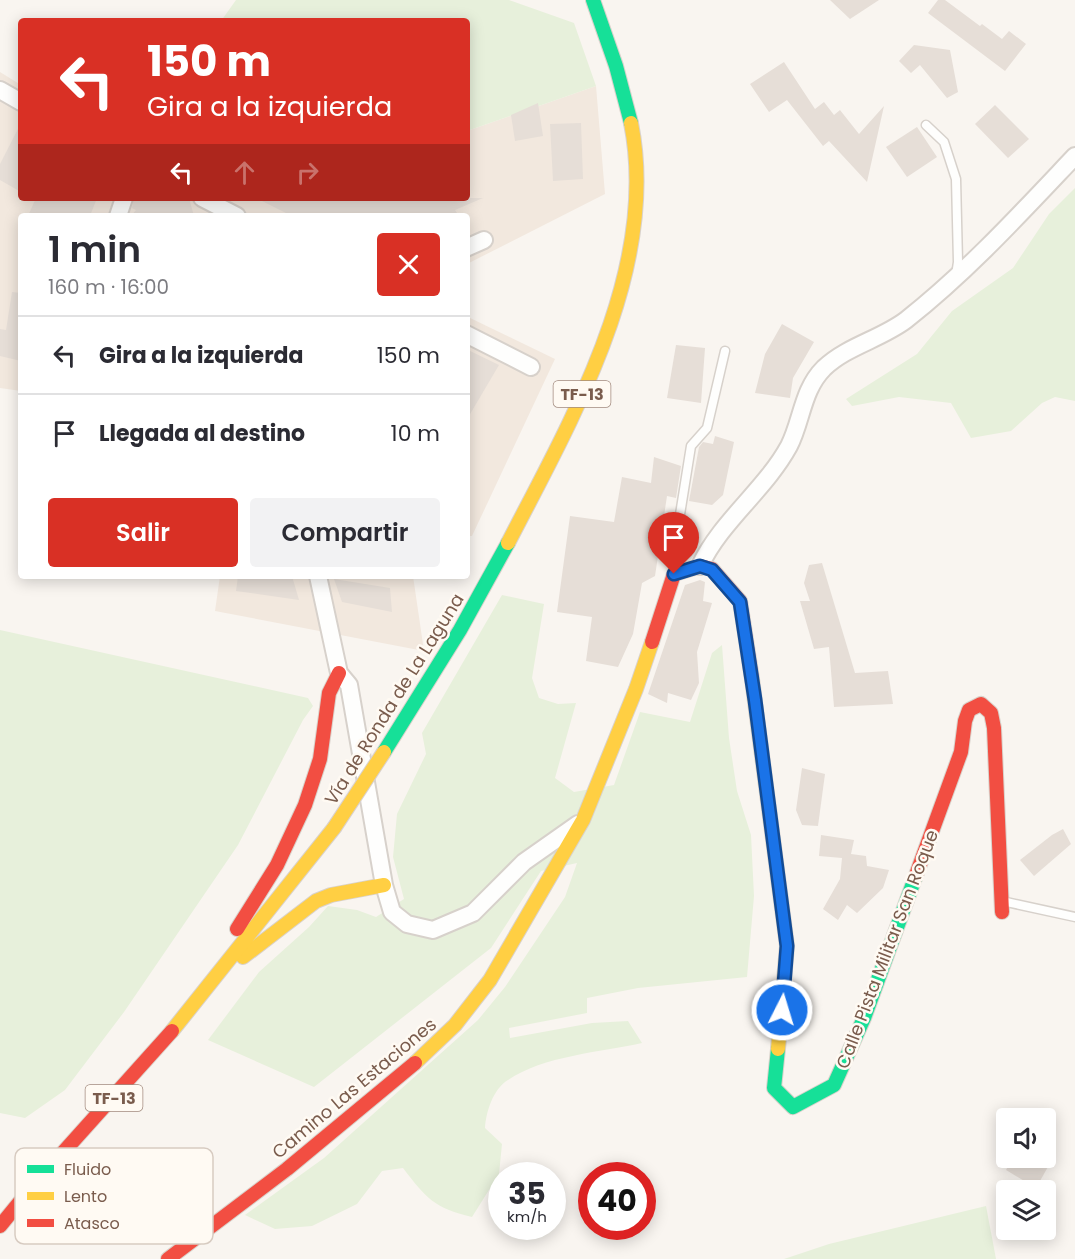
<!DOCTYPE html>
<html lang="es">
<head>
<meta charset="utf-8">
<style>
	:root { --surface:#fff; --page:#f2f2f3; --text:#2b2b33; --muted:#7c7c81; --line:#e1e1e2; --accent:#d93025 }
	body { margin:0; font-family:Poppins,sans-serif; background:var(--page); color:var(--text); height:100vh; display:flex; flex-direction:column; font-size:22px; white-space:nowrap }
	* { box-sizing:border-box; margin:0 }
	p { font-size:20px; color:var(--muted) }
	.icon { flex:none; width:33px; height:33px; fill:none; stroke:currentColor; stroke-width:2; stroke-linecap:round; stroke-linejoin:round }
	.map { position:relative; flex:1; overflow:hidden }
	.panel { position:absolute; left:18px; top:213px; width:452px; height:366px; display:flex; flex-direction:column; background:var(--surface); border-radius:6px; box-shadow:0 3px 15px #0003 }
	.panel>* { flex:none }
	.top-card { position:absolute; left:18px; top:18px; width:452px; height:183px; border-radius:6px; box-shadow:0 3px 15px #0003; background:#d93025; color:#fff; overflow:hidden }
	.buttons { position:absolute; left:996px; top:1108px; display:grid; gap:12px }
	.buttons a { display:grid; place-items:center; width:60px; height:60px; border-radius:6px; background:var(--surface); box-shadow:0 3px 15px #0003; font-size:30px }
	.speed { position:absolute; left:488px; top:1162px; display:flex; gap:12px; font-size:30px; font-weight:700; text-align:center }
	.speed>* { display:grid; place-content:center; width:78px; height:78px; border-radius:50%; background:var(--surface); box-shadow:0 3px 15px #0003; line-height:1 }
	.speed small { font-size:15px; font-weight:400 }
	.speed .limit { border:9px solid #d22; background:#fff; color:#111 }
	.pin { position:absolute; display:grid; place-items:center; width:51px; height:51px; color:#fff; margin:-62px -26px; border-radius:50% 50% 50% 0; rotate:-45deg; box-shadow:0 0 6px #0007 }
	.pin .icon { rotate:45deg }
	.me { position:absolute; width:66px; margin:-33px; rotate:5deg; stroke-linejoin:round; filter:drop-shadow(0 0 4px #0008) }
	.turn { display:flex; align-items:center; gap:21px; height:126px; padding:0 30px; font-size:27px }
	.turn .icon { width:78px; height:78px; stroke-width:2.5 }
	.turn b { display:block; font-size:42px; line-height:51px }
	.lanes { display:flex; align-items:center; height:57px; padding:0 30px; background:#0003; justify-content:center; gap:30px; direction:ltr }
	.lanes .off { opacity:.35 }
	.round { display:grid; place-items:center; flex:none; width:63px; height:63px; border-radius:6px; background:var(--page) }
	.summary { display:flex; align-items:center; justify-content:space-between; height:102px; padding:0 30px }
	h1 { font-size:36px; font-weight:600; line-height:45px }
	.button { display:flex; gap:12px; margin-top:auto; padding:12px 30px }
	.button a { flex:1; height:69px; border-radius:6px; background:var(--accent); color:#fff; font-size:24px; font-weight:600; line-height:69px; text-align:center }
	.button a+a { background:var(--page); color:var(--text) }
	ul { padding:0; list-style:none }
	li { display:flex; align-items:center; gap:18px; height:78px; padding:0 30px; border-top:2px solid var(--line) }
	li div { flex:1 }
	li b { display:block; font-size:22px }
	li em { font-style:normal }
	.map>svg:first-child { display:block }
	.residential { fill:#f2e8de }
	.green { fill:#e7f0db }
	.building { fill:#e6ded7 }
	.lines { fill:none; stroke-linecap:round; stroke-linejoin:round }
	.lane-casing { stroke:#d7d1cb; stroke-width:11 }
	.street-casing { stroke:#d7d1cb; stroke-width:20 }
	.fast-casing { stroke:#d9d2cb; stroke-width:16 }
	.slow-casing { stroke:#d9d2cb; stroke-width:16 }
	.jam-casing { stroke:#d9d2cb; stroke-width:16 }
	.lane { stroke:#fefefd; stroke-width:8 }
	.street { stroke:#fefefd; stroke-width:16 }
	.fast { stroke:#16e098; stroke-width:14 }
	.slow { stroke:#ffcf43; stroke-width:14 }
	.jam { stroke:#f24e42; stroke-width:14 }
	.slow-bridge-casing { stroke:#dad1cc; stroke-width:16; stroke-linecap:butt }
	.slow-bridge { stroke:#ffcf43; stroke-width:14 }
	.route-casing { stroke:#114b97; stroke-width:15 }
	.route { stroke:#1a73e8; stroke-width:10 }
	.labels { text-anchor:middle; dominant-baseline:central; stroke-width:5; stroke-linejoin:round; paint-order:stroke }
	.shield { fill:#fffaf3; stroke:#a28b7f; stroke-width:1.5 }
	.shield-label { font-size:16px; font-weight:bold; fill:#7a5c4d }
	.street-label { font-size:18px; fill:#7a5c4d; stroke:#fffaf3 }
	.key { fill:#fffaf3; stroke:#d7cbc1; stroke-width:1.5 }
	.key-label { font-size:16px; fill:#7a5c4d }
</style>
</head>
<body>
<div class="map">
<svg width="1075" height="1259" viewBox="0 0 1075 1259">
	<rect width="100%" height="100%" fill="#f9f5f0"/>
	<g class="residential">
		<polygon points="0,72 21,85 21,198 466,198 467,131 596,86 605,194 467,264 466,216 21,216 21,391 0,388"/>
		<polygon points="466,316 555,359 472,536 466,536"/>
		<polygon points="220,576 413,576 424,651 215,611"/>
	</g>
	<g class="green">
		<polygon points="236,0 509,0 574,23 596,86 467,131 466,21 221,21"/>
		<polygon points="1075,188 1075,401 1055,397 1042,403 1011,431 971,438 951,403 899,397 852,406 846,399 917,354 952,311 1013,268 1049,214"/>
		<path d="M502,595L544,604L532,678L539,698L558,704L576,703L555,778L574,792L614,785L640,712L690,722L712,653L722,645L729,738L737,791L751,835L754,896L747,977L638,988L587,998V1013L509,1028L510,1038L592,1023L628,1021L642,1043C601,1052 543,1056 508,1080C493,1089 486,1112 485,1128L502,1144L499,1174L472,1217C434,1208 426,1198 403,1168L382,1171L357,1204L312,1226L275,1229L245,1215L324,1158L478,1020L505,987L565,897L577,863L541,871L491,948L314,1087L208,1040L259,972L309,927L328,906L357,910L376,917L404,899L393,857L397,814L426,754L422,733Z"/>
		<polygon points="0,630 308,698 313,706 303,720 238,845 124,1012 65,1090 25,1118 0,1113"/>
		<polygon points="986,1206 996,1259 784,1259 829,1244"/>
	</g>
	<g class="building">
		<polygon points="830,0 879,0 850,19"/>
		<polygon points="938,0 945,0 980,26 982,24 1002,39 1009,31 1026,44 1005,71 928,13"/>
		<polygon points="914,45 950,50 958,92 947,98 920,65 911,73 899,61"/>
		<polygon points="784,62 815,109 824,102 834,115 840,110 859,134 884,106 867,182 829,141 823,146 787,100 769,112 750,84"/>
		<polygon points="538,103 543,136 515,141 511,115"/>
		<polygon points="995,105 1029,139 1008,158 975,124"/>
		<polygon points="21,123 21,192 0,180 0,164"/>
		<polygon points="581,123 583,179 553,181 550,124"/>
		<polygon points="917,127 937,157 907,177 886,147"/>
		<polygon points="36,198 97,198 90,216 28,216"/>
		<polygon points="134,198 189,198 194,216 131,216 136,210 132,208"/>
		<polygon points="256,198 483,198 455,210 459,216 292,216"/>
		<polygon points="12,292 21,293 21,361 0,356 0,329 6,330"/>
		<polygon points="782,324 814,342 793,378 790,398 755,393 765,354"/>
		<polygon points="676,345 705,348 701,403 667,398"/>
		<polygon points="466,349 499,365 466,421"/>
		<polygon points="715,436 734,442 723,495 712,505 689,501 699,447 703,442 713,444"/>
		<polygon points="654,457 681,466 676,498 667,496 655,576 642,583 633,634 618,667 586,661 592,617 557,612 570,516 614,522 622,477 651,483"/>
		<polygon points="822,563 855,673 888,671 893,704 834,707 829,647 814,649 800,601 810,601 804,583 809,565"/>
		<polygon points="238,576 292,576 299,600 236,591"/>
		<polygon points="334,579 390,588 392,612 342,602"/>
		<polygon points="700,580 705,582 703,601 712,603 697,652 699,683 691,700 668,693 667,703 648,694 685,585"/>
		<polygon points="802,768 825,774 818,826 802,825 796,810"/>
		<polygon points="1063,829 1071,844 1034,876 1020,860 1052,835"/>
		<polygon points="821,835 854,840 851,854 866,856 867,866 889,870 883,888 857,913 847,905 838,920 823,909 840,879 842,858 819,856"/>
		<polygon points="1013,1158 1053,1158 1036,1188 1006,1170"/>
	</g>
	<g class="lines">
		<defs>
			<g id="lane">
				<polyline points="926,125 944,142 956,179 958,262 956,275"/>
				<polyline points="674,574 673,558 691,446 707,428 725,351"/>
				<polyline points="1002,901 1075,917"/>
			</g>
			<g id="street">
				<polyline points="0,90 21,102"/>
				<polyline points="202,198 237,216"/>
				<polyline points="118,216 124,198"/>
				<polyline points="466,248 484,240"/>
				<polyline points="466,334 531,367"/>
				<path d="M700,566C721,521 765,490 789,446C802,421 802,390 824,368C847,346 881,339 906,320C968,271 1021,213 1075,156"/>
				<polyline points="318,576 339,673 349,685 384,885 392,912 407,924 433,930 473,913 524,862 578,824"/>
			</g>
			<g id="fast">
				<polyline points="593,0 616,66 631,123"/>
				<polyline points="384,752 460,630 508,543"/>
				<polyline points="778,1049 774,1088 793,1107 834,1085 864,1018 915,878"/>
			</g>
			<g id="slow">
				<path d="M508,543C572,419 660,268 631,123"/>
				<polyline points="752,679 787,946 778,1049"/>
				<polyline points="243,957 316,901 331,895 384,885"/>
				<polyline points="172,1031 334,828"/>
				<polyline points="415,1063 455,1025 490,980 583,820 636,689 652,642"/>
			</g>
			<g id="jam">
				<polyline points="652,642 674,574 700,566 712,569 740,601 752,679"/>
				<polyline points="915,878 961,752 965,721 969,710 981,704 991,713 994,728 1002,912"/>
				<polyline points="237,929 277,865 305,805 320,759 329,693 339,673"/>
				<polyline points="0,1226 32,1187 172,1031"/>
				<polyline points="168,1259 287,1169 415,1063"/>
			</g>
		</defs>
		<use href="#lane" class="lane-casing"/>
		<use href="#street" class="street-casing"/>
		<use href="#fast" class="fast-casing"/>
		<use href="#slow" class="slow-casing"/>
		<use href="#jam" class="jam-casing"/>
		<use href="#lane" class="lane"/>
		<use href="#street" class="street"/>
		<use href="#fast" class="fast"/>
		<use href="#slow" class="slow"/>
		<use href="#jam" class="jam"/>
		<defs>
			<polyline id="slow-bridge" points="334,828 384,752"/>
		</defs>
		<use href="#slow-bridge" class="slow-bridge-casing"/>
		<use href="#slow-bridge" class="slow-bridge"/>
	</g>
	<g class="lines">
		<defs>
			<polyline id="route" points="674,574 700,566 712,570 740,602 755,700 787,946 782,1010"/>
		</defs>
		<use href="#route" class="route-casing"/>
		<use href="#route" class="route"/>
	</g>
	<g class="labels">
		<g class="shield">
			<rect x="553.5" y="381" width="57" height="26" rx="4.5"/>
			<rect x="85.5" y="1085" width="57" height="26" rx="4.5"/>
		</g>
		<g class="shield-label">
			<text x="582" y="394">TF-13</text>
			<text x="114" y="1098">TF-13</text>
		</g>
		<g class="street-label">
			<text transform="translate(394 699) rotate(-58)">Vía de Ronda de La Laguna</text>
			<text transform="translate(887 949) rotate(-69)">Calle Pista Militar San Roque</text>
			<text transform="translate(354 1088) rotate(-40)">Camino Las Estaciones</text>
		</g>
	</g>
	<rect x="15" y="1148" width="198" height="96" rx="9" class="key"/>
	<rect x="27" y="1165" width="27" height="8" fill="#16e098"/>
	<rect x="27" y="1192" width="27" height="8" fill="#ffcf43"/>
	<rect x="27" y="1219" width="27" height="8" fill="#f24e42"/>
	<g class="key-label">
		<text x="64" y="1175">Fluido</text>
		<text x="64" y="1202">Lento</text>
		<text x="64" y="1229">Atasco</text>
	</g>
</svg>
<div class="buttons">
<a><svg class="icon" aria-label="sound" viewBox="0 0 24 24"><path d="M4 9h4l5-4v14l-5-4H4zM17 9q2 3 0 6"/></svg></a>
<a><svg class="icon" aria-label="layers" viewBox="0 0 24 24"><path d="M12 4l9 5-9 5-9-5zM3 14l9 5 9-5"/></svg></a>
</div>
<div class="speed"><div>35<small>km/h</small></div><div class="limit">40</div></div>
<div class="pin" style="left:674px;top:574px;background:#d93025"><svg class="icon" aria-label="arrive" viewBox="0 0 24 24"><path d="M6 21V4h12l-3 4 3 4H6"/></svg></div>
<svg class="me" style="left:782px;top:1010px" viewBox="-20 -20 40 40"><circle r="17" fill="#1a73e8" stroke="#fff" stroke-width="3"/><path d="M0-11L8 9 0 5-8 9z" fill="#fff"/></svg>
<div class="top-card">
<div class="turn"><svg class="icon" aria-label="left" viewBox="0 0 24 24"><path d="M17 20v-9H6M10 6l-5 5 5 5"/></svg><div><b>150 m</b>Gira a la izquierda</div></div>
<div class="lanes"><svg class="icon" aria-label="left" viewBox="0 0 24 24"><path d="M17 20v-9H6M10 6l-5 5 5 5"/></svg><svg class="icon off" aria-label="ahead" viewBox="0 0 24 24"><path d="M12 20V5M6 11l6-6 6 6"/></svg><svg class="icon off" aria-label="right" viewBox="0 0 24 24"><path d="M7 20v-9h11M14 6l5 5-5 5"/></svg></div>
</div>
<section class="panel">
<div class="summary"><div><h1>1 min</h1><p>160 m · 16:00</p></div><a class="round" style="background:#d93025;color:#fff"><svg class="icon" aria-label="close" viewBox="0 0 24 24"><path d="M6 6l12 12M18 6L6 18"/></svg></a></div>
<ul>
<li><svg class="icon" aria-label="left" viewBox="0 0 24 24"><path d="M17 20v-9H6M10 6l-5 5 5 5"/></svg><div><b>Gira a la izquierda</b></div><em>150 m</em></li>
<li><svg class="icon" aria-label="arrive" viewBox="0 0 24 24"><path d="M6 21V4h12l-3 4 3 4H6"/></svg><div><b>Llegada al destino</b></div><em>10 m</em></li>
</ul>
<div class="button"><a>Salir</a><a>Compartir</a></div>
</section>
</div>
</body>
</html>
